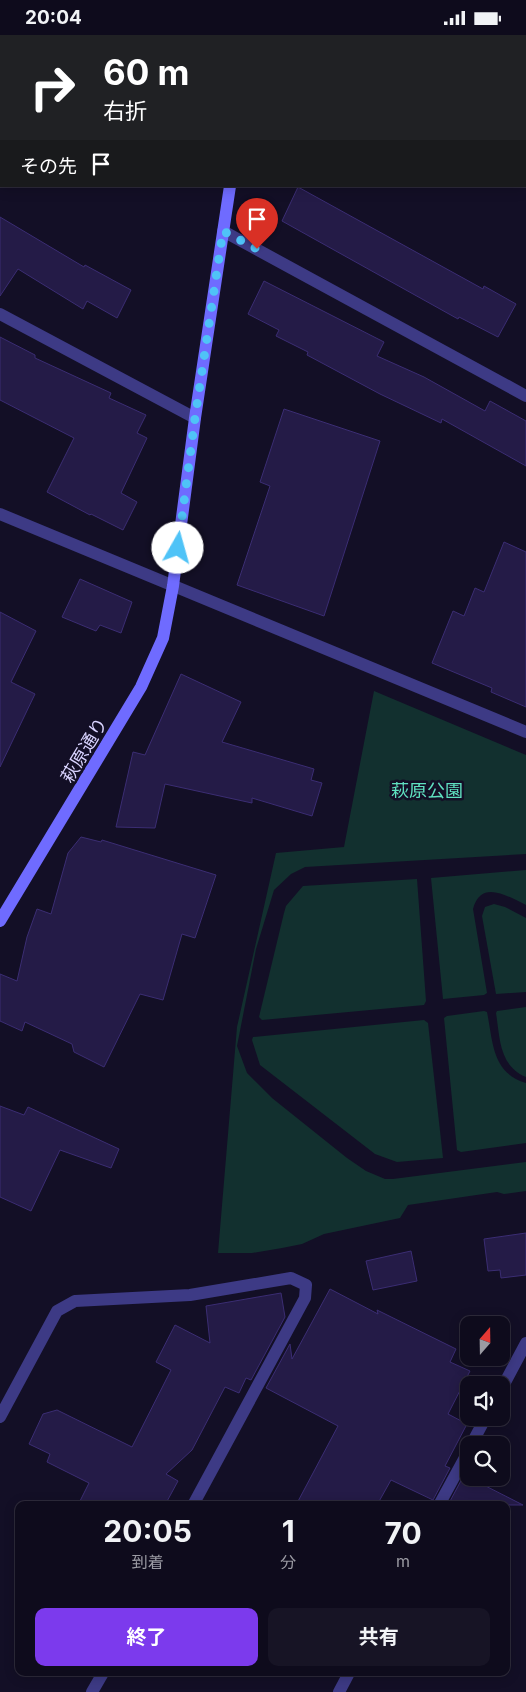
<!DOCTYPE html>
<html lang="ja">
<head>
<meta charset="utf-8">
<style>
	:root { --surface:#0e0b1c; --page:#171425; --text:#f1f3f6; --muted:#9b9ba3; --line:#2e2b3b; --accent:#7c3aed }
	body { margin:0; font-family:Inter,"Noto Sans JP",sans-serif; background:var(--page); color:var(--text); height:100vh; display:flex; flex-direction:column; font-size:19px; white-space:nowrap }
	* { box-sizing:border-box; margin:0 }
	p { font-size:16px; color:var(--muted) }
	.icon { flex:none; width:28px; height:28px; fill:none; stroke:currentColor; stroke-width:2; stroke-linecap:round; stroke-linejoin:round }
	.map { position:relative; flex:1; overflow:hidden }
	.panel { position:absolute; left:15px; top:1466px; width:495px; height:175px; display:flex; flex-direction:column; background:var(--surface); border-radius:10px; box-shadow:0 2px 12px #0003,0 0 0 1px var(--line) }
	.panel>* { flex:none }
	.banner { position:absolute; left:0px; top:0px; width:526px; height:152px; box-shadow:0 2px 12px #0003,0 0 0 1px var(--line); background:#202124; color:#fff; overflow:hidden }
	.needle { width:32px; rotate:20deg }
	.tools { position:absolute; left:460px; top:1281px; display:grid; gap:10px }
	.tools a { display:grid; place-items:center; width:50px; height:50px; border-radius:10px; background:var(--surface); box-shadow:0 2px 12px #0003,0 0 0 1px var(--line); font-size:25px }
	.pin { position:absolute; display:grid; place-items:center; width:42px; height:42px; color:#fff; margin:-51px -21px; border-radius:50% 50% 50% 0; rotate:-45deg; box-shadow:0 0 5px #0007 }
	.pin .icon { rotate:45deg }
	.me { position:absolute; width:55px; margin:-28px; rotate:7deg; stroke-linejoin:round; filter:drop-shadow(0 0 4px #0008) }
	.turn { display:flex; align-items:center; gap:18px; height:105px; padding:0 20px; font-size:22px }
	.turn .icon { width:65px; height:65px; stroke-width:2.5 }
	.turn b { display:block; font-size:35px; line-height:42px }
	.then { display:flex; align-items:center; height:48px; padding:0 20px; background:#0003; gap:10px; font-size:19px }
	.eta { display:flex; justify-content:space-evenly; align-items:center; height:85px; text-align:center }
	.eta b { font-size:30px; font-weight:700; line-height:35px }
	.button { display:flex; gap:10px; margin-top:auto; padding:10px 20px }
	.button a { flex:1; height:58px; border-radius:10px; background:var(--accent); color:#fff; font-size:20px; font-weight:700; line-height:58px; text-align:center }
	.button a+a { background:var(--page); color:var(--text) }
	.status { display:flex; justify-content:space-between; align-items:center; height:35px; padding:0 25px; background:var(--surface); direction:ltr }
	.status svg { height:14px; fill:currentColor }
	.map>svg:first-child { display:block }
	.green { fill:#12302f }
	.building { fill:#241b47; stroke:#3b2d73 }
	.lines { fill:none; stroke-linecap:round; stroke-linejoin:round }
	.street { stroke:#3d3a85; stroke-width:12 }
	.secondary { stroke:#6f6bff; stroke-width:12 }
	.route { stroke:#4fc3f7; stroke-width:9; stroke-dasharray:0 16.2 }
	.labels { text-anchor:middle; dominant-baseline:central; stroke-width:5; stroke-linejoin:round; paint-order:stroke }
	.street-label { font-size:18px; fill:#d9d4ff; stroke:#130f26 }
	.park-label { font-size:18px; fill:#5fe0c0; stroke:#130f26 }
</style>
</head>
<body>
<div class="status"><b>20:04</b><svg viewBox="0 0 49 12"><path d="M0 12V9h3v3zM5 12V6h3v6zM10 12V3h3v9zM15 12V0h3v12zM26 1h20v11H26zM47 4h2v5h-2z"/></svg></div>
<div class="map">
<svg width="526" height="1657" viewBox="0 0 526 1657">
	<rect width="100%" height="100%" fill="#130f26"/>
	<g class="green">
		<polygon points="374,656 526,720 526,819 305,832 291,839 274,855 256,914 237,1011 247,1038 272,1063 347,1123 366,1136 385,1144 393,1144 526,1127 526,1156 504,1159 497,1157 408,1170 400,1183 324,1199 302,1209 282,1213 252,1218 218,1218 237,992 276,818 344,812"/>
		<path d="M526,835V870C507,861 481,844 473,874L487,958L484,960L443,964L431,843Z"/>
		<polygon points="417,844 426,966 424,970 262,985 259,982 284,878 286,871 303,851"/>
		<polygon points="494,869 505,872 526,883 526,957 496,959 482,881 485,872"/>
		<path d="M526,972V1042C499,1031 500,1003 496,978L497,976Z"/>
		<path d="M484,976L487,977C493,1007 492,1038 526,1048V1108L461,1117L457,1115L444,983L447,981Z"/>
		<polygon points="424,985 428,988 443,1123 397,1127 375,1119 260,1030 252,1005 253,1002"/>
	</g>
	<g class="building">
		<polygon points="298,152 483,254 484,251 516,269 498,302 459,282 458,284 282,186"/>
		<polygon points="0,182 84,232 85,230 131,255 117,283 87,266 83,274 18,234 0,261"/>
		<polygon points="264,246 384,307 377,321 424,342 485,376 490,366 526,386 526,431 442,384 441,388 380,359 307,320 308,317 276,301 279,295 248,279"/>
		<polygon points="0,302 35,320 35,323 111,358 109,363 146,380 137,398 147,403 121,458 137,467 123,495 91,479 90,480 47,457 74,403 0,365"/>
		<polygon points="284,374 380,406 324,581 237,550 270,451 260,447"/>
		<polygon points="504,507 526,517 526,672 491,657 492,653 432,628 453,576 464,581 475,553 484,557"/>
		<polygon points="80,544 132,567 121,598 100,590 96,596 62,582"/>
		<polygon points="0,577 36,596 11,647 35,659 0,732"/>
		<polygon points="181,639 241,667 222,707 314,734 311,745 322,748 312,781 252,763 252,768 165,749 155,793 116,792 133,717 145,720"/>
		<polygon points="81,802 101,807 102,805 216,840 195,903 182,899 163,965 140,959 104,1032 74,1017 72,1009 25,987 22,996 0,986 0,939 17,946 27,902 37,874 51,879 68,818"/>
		<polygon points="0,1071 24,1080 28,1072 119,1114 111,1133 60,1115 31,1176 0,1162"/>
		<polygon points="526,1198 526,1240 501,1243 500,1235 488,1236 484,1204"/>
		<polygon points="411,1216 417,1246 373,1255 366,1226"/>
		<polygon points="330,1254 378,1279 377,1275 456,1314 450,1327 470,1336 448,1379 467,1389 445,1431 450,1433 433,1465 391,1445 377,1470 296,1470 338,1391 266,1353 290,1309 292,1324"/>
		<polygon points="281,1258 285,1282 251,1345 246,1343 239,1358 225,1352 192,1415 166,1439 178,1446 165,1470 78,1470 89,1448 47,1427 50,1419 29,1409 43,1379 57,1375 132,1412 171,1335 156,1327 175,1290 210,1308 206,1271"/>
		<polygon points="464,1440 523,1470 448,1470"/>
	</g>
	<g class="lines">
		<g class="street">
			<polyline points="223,196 526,361"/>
			<polyline points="0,279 195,383"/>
			<polyline points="0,479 526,697"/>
			<polyline points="501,1355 526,1308"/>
			<polyline points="0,1382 57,1276 75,1266 190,1260 291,1243 306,1250 305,1263 193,1470"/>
			<polyline points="471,1410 486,1382"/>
			<polyline points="439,1470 469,1415"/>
			<polyline points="92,1657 103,1638"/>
			<polyline points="339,1657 349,1638"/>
		</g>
		<g class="secondary">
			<polyline points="269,1 269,0"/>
			<polyline points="0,886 141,652 163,603 173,551 195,383 230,151"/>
		</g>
	</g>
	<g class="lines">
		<polyline class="route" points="178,513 195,383 223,196 257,214"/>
	</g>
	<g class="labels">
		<g class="street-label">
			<text transform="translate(84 715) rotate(-59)">萩原通り</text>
		</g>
		<g class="park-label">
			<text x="427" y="755">萩原公園</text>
		</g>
	</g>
</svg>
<div class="tools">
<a><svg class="needle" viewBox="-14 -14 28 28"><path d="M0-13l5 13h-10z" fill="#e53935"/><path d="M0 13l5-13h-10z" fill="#9b9ba3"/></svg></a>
<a><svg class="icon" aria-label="sound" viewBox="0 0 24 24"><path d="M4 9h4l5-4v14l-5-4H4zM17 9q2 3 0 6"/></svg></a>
<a><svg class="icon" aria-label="search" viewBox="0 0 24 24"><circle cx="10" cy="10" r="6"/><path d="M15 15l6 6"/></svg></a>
</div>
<div class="pin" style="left:257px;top:214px;background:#d93025"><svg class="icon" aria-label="arrive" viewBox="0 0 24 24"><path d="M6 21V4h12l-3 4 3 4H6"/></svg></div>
<svg class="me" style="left:178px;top:513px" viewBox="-20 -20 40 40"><circle r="19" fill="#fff"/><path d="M0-13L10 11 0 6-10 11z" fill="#4fc3f7"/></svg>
<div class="banner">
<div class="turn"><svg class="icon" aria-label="right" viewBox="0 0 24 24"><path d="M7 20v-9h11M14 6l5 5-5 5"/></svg><div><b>60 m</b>右折</div></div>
<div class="then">その先<svg class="icon" aria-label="arrive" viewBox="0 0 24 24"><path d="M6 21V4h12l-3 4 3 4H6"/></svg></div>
</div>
<section class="panel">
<div class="eta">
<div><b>20:05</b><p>到着</p></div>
<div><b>1</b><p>分</p></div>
<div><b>70</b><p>m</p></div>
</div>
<div class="button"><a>終了</a><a>共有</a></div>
</section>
</div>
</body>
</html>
